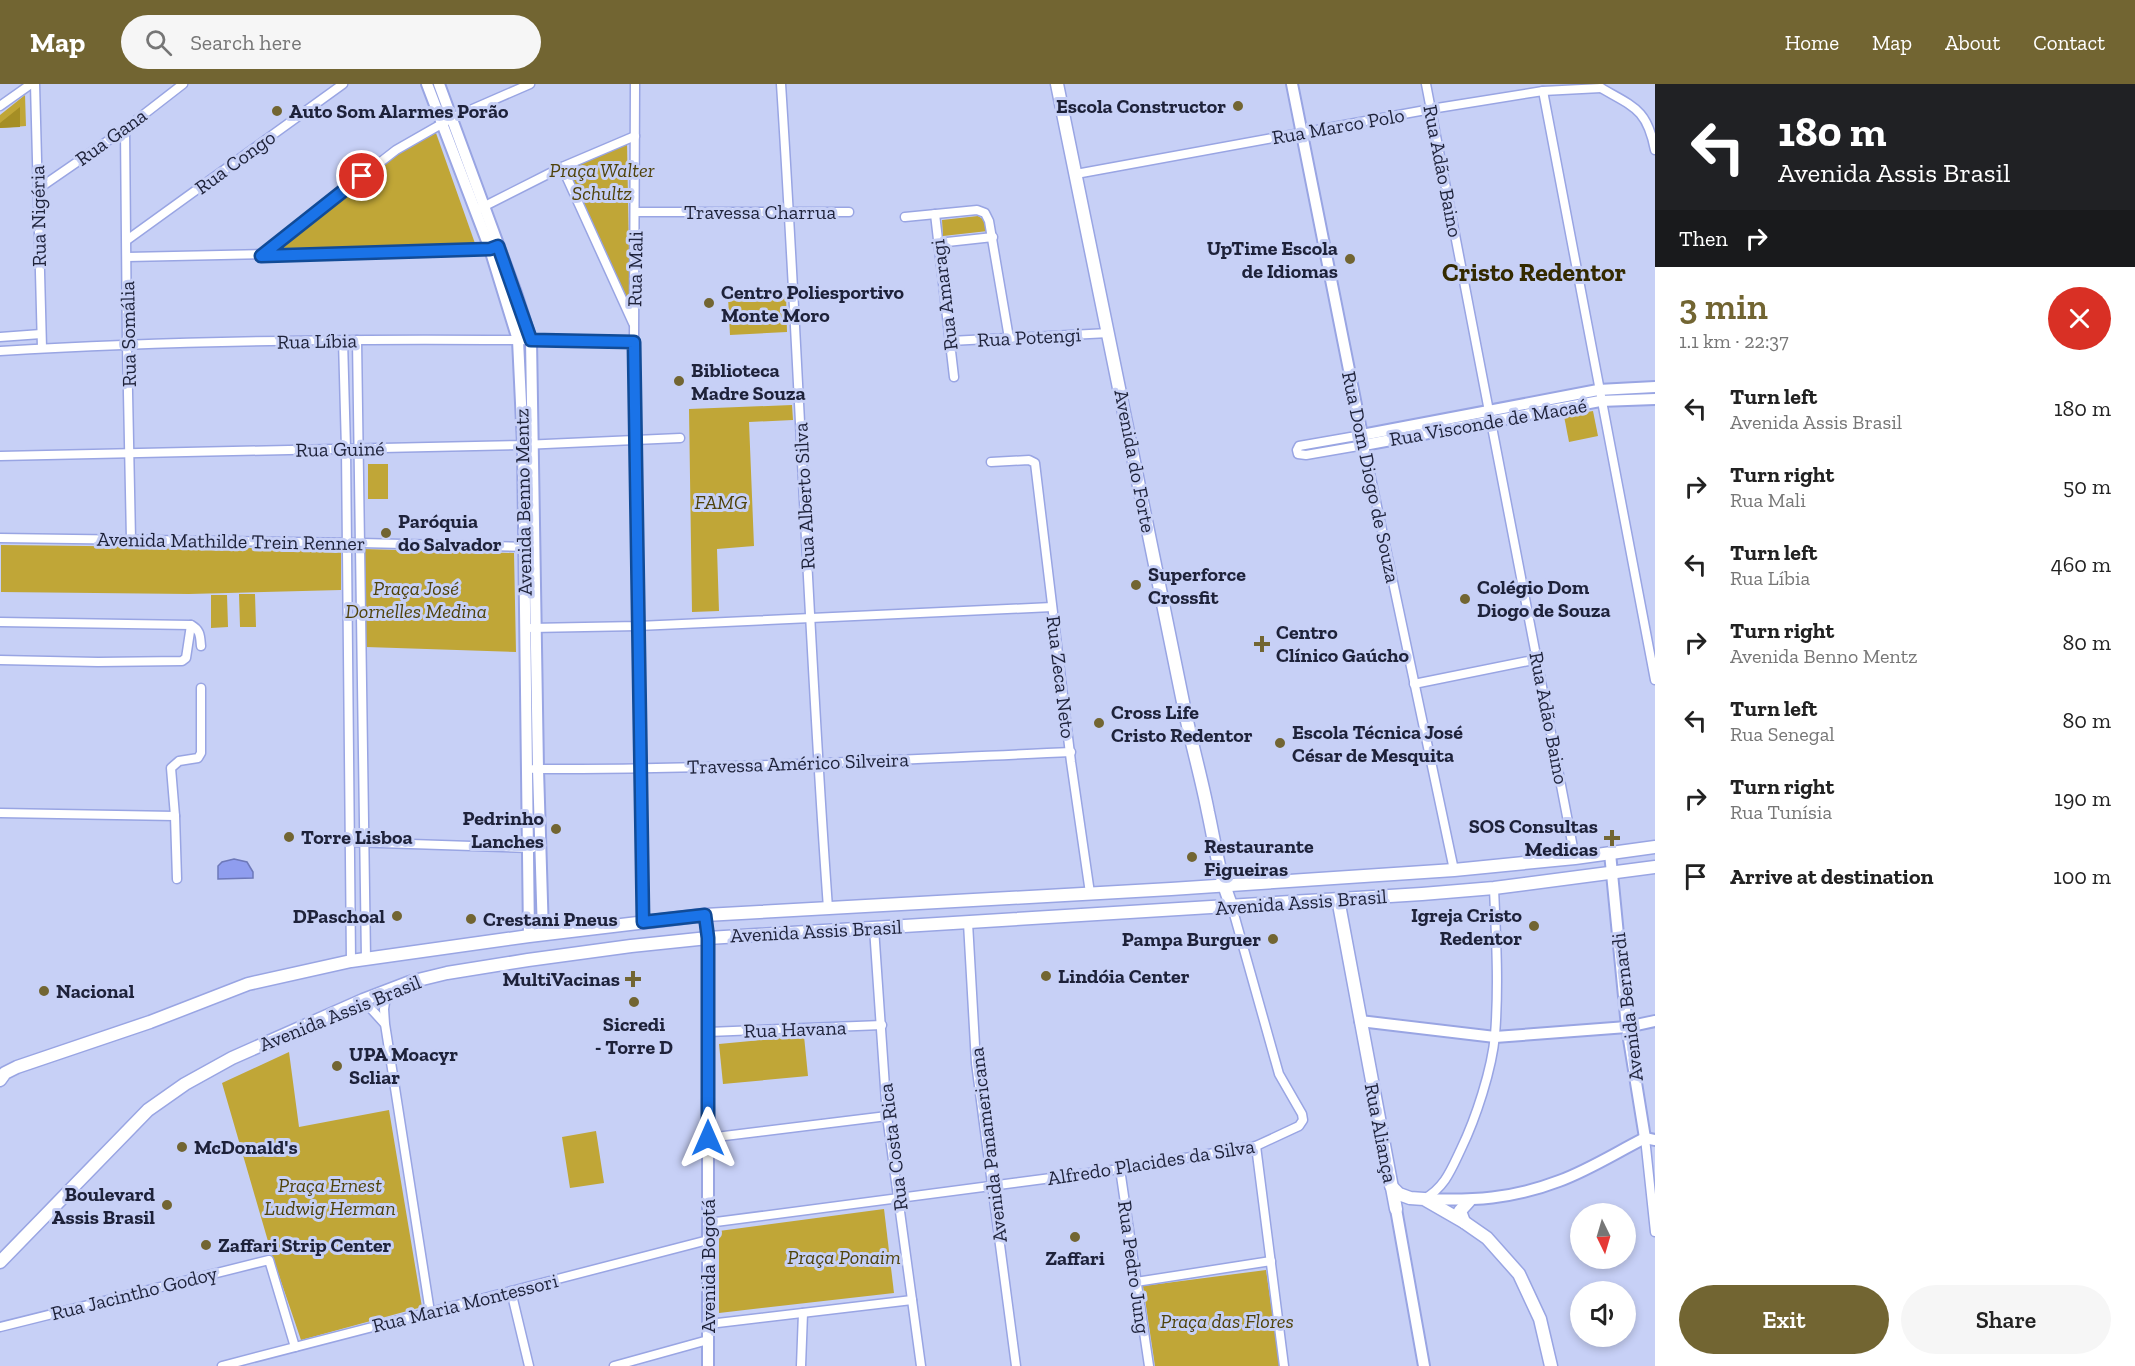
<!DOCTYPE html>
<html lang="en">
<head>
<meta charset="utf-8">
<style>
	:root { --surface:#fff; --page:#f6f6f6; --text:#222; --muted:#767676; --accent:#726532 }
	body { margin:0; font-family:"Zilla Slab",serif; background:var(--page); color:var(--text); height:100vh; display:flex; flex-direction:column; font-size:22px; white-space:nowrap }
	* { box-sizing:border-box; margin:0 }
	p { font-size:20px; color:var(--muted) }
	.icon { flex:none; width:33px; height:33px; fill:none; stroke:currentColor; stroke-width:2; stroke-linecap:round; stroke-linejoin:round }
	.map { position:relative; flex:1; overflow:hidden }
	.sheet { display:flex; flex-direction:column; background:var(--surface); width:480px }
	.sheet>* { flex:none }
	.hud { background:#202124; color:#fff; overflow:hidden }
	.needle { width:39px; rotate:175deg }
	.fabs { position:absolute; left:1570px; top:1119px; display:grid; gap:12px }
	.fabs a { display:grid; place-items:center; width:66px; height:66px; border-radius:50%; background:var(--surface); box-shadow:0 3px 9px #0003; font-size:30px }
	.pin { position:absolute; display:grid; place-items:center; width:51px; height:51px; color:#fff; margin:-26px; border:3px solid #fff; border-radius:50%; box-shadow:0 2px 6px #0007 }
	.me { position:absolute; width:66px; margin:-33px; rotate:0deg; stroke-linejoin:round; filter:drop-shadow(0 0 4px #0008) }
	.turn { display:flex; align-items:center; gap:21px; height:126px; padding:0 24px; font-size:27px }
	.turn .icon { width:78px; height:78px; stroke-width:2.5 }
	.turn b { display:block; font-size:42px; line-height:51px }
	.then { display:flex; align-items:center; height:57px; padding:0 24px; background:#0003; gap:12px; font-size:22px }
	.round { display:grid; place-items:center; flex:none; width:63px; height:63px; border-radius:32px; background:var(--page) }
	.headline { display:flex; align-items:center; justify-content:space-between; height:102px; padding:0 24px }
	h1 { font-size:36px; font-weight:600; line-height:45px; color:var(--accent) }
	.primary-button { display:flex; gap:12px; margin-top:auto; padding:12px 24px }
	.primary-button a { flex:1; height:69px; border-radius:36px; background:var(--accent); color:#fff; font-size:24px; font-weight:600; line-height:69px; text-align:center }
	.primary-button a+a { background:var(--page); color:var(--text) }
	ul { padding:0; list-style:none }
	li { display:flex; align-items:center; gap:18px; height:78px; padding:0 24px }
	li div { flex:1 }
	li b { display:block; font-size:22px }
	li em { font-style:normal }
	header { display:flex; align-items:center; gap:36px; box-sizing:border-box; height:84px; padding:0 30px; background:var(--accent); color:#fff }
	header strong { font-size:28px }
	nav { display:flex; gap:33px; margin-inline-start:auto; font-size:21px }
	.search { width:420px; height:54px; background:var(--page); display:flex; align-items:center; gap:15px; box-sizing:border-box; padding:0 21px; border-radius:33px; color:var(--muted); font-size:22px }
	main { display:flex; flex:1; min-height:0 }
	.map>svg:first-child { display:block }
	.green { fill:#c0a637 }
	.forest { fill:#a58e25 }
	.water { fill:#8f9def; stroke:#6d78b9; stroke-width:1.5 }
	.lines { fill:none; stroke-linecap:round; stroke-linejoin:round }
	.minor-casing { stroke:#99a5e3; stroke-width:11 }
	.tertiary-casing { stroke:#99a5e3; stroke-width:14 }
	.secondary-casing { stroke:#99a5e3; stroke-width:15 }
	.minor { stroke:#fff; stroke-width:8 }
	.tertiary { stroke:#fff; stroke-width:10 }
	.secondary { stroke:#fff; stroke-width:12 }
	.route-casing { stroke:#114b97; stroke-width:15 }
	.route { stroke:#1a73e8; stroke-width:10 }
	.poi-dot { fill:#726532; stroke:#c7d0f6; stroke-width:2 }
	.labels { text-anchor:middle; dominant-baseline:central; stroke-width:6; stroke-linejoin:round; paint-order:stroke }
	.poi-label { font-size:20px; font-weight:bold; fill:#1e223a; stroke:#c7d0f6; text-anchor:start }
	.street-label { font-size:20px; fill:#1e223a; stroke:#c7d0f6 }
	.park-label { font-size:20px; font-style:italic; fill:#4f420a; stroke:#c7d0f6 }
	.district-label { font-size:26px; font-weight:bold; fill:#342a00; stroke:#c7d0f6 }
</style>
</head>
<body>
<header>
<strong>Map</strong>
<div class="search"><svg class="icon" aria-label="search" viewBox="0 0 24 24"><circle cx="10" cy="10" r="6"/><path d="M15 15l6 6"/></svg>Search here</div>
<nav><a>Home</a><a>Map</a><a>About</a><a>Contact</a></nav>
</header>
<main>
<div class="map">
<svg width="1655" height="1282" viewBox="0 0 1655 1282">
	<rect width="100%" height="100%" fill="#c7d0f6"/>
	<g class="green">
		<polygon points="25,11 26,42 0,44 0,31"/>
		<polygon points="436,49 477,165 276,166 398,69"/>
		<polygon points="627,58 630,226 568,86"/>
		<polygon points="978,132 986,137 988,147 943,152 942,136"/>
		<polygon points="786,210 787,248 730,251 728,213"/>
		<polygon points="792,321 793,336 749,338 754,462 717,465 719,527 692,528 689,325"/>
		<polygon points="1593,327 1598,352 1569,358 1564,332"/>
		<rect x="368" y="380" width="20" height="35"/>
		<polygon points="1,461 341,465 341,506 189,510 1,508"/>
		<polygon points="362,465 514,469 516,568 366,563 365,473"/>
		<polygon points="239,510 255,510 256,543 240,543"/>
		<polygon points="211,511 227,511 228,543 211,544"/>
		<polygon points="804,952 808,992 723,1000 719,960"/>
		<polygon points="289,968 299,1043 389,1026 422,1223 301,1256 272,1171 222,999"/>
		<polygon points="596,1047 604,1099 570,1104 562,1053"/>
		<polygon points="884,1125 894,1209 719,1229 719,1147"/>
		<polygon points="1266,1186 1280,1282 1155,1282 1143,1202"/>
	</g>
	<polygon class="forest" points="20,23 20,43 0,44 0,39"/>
	<polygon class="water" points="234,775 247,778 253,788 253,794 218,795 218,782 222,778"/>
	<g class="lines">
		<defs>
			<g id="minor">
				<polyline points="35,0 42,264"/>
				<polyline points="635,0 634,257 643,838"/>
				<path d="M781,0C799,274 808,550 828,824"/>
				<polyline points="1426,0 1575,774"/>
				<path d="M1601,4C1634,23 1647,25 1655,66"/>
				<polyline points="1543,7 1655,596"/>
				<polyline points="0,22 31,0"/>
				<polyline points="125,45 127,260 131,456"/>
				<polyline points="562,83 633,239"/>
				<polyline points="1076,90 1431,25 1543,7 1601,4"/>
				<polyline points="38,105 125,45 183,0"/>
				<polyline points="479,125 562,83 635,52"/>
				<polyline points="635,128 849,128"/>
				<polyline points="935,130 954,293"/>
				<polyline points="905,133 977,126 985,129 989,137 1009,254"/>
				<polyline points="127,156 343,0"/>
				<polyline points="938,159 993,153"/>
				<polyline points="261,171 396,66 452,34 530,0"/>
				<polyline points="127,173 490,165 495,163"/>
				<polyline points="0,253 41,250"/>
				<polyline points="343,256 346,365 351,877"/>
				<polyline points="357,256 366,875"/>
				<polyline points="950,257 1109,249"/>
				<path d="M0,267C211,254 423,255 634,257"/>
				<polyline points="1362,351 1299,362 1297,366 1298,370 1306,371 1364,361 1454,786"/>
				<polyline points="0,372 523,361 680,354"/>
				<polyline points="991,378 1029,376 1035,379 1071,678 1090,809"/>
				<polyline points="0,454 361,459 530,463"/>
				<path d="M0,538L191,541C201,546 200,553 201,562"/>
				<polyline points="531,544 638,542 1052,523"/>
				<polyline points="0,576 98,578 182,577 186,574 191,541"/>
				<polyline points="1414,600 1538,575"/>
				<path d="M534,685C713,686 892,676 1071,668"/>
				<polyline points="0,729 175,732"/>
				<polyline points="350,758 532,764"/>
				<polyline points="177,795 175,732 171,684 179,677 198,674 201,669 201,604"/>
				<polyline points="968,839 976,979 1016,1282"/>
				<polyline points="874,844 887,1032 921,1282"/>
				<polyline points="387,906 384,925 385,940 430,1228"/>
				<polyline points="363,916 384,939"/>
				<polyline points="708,948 882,941"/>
				<polyline points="708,1054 887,1032"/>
				<polyline points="1645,1054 1655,1148"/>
				<polyline points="1256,1062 1284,1282"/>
				<polyline points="1120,1085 1149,1282"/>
				<path d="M1424,1115C1445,1103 1451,1086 1461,1065C1476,1034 1492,985 1495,951C1499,902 1496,853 1494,804"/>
				<polyline points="708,1139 1120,1085 1256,1062 1299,1042 1303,1036 1302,1030 1279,990 1232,823"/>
				<polyline points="1136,1198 1271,1177"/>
				<polyline points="511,1207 529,1282"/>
				<polyline points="709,1240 912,1216"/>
				<polyline points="0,1243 269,1176 295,1263"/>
				<polyline points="222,1282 708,1156"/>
				<polyline points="614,1282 708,1256"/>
				<polyline points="801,1282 803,1229"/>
			</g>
			<g id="tertiary">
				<polyline points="427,0 490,165 518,256 523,361 529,852"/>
				<polyline points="439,0 516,209 531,256 538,685 543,850"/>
				<polyline points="1292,0 1364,361 1600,317 1655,315"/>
				<polyline points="1362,351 1598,306 1655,303"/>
				<polyline points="1610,769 1627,943 1645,1054"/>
				<polyline points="705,831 708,854 708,1282"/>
				<polyline points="1360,937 1495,953 1627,943 1655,937"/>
				<path d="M1424,1115C1473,1117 1512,1115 1559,1097C1589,1086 1617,1068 1645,1054L1655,1056"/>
				<polyline points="1396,1125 1424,1282"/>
			</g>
			<g id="secondary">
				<path d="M1057,0L1184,623C1191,658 1201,692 1208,728C1215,760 1219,792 1232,823"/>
				<polyline points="1338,815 1396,1125"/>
				<polyline points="0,996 5,989 17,983 150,938 248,900 351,877 529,852 705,831 1171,805 1454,786 1575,774 1655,763"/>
				<polyline points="1391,1102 1399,1110 1410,1114 1424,1115 1464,1138 1487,1154 1519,1190 1540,1235 1551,1282"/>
				<polyline points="1464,1138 1460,1127 1469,1117"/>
				<polyline points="0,1178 148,1026 185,1000 232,974 363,916 410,898 447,889 528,876 631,862 708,854 1422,810 1494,804 1655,783"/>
			</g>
		</defs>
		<use href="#minor" class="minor-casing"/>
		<use href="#tertiary" class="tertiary-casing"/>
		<use href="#secondary" class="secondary-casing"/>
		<use href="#minor" class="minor"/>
		<use href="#tertiary" class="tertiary"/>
		<use href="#secondary" class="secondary"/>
	</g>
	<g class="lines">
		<defs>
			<polyline id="route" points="362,92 261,172 490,165 498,162 531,256 634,258 643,838 705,831 708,854 708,1054"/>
		</defs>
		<use href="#route" class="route-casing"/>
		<use href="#route" class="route"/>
	</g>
	<g class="poi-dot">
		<circle cx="1238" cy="22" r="6"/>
		<circle cx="277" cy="27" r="6"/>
		<circle cx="1350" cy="175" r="6"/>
		<circle cx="709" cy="219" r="6"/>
		<circle cx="679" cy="297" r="6"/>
		<circle cx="386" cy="449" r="6"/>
		<circle cx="1136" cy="501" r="6"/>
		<circle cx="1465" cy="515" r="6"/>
		<path d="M1259 551h6v6h6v6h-6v6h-6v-6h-6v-6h6z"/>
		<circle cx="1099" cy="639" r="6"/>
		<circle cx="1280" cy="659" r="6"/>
		<circle cx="556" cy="745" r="6"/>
		<circle cx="289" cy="753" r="6"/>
		<path d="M1609 745h6v6h6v6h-6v6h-6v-6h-6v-6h6z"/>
		<circle cx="1192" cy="773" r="6"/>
		<circle cx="397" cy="832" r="6"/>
		<circle cx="471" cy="835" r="6"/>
		<circle cx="1534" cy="842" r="6"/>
		<circle cx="1273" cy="855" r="6"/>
		<circle cx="1046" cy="892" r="6"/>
		<path d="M630 886h6v6h6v6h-6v6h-6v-6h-6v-6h6z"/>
		<circle cx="44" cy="907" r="6"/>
		<circle cx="634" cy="918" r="6"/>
		<circle cx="337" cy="982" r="6"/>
		<circle cx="182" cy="1063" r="6"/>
		<circle cx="167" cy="1121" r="6"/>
		<circle cx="1075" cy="1153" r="6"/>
		<circle cx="206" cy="1161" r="6"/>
	</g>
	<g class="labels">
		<g class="poi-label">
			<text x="1226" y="22" text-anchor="end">Escola Constructor</text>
			<text x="289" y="27">Auto Som Alarmes Porão</text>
			<text x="1338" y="164" text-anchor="end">UpTime Escola<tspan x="1338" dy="23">de Idiomas</tspan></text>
			<text x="721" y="208">Centro Poliesportivo<tspan x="721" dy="23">Monte Moro</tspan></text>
			<text x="691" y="286">Biblioteca<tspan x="691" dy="23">Madre Souza</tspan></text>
			<text x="398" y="437">Paróquia<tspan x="398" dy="23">do Salvador</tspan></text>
			<text x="1148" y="490">Superforce<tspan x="1148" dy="23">Crossfit</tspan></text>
			<text x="1477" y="503">Colégio Dom<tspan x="1477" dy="23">Diogo de Souza</tspan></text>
			<text x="1276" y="548">Centro<tspan x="1276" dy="23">Clínico Gaúcho</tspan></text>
			<text x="1111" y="628">Cross Life<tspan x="1111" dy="23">Cristo Redentor</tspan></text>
			<text x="1292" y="648">Escola Técnica José<tspan x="1292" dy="23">César de Mesquita</tspan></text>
			<text x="544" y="734" text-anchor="end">Pedrinho<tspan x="544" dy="23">Lanches</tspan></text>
			<text x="1598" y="742" text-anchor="end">SOS Consultas<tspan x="1598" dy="23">Medicas</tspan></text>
			<text x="301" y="753">Torre Lisboa</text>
			<text x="1204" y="762">Restaurante<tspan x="1204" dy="23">Figueiras</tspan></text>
			<text x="1522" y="831" text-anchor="end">Igreja Cristo<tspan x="1522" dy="23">Redentor</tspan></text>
			<text x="385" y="832" text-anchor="end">DPaschoal</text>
			<text x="483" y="835">Crestani Pneus</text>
			<text x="1261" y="855" text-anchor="end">Pampa Burguer</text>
			<text x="1058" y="892">Lindóia Center</text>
			<text x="620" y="895" text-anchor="end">MultiVacinas</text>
			<text x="56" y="907">Nacional</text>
			<text x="634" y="940" text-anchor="middle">Sicredi<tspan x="634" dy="23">- Torre D</tspan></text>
			<text x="349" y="970">UPA Moacyr<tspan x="349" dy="23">Scliar</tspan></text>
			<text x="194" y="1063">McDonald's</text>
			<text x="155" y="1110" text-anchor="end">Boulevard<tspan x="155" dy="23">Assis Brasil</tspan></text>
			<text x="218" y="1161">Zaffari Strip Center</text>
			<text x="1075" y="1174" text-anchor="middle">Zaffari</text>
		</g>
		<g class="street-label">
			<text transform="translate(1338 42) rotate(-10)">Rua Marco Polo</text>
			<text transform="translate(111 53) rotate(-36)">Rua Gana</text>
			<text transform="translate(235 78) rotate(-36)">Rua Congo</text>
			<text transform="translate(1443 87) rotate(79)">Rua Adão Baino</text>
			<text x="760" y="128">Travessa Charrua</text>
			<text transform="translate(38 132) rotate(-91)">Rua Nigéria</text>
			<text transform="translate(635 185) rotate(-89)">Rua Mali</text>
			<text transform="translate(944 211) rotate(-97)">Rua Amaragi</text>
			<text transform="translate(128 250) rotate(-91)">Rua Somália</text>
			<text transform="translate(1029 253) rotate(-3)">Rua Potengi</text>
			<text transform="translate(317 257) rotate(-1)">Rua Líbia</text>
			<text transform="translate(1488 338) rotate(-10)">Rua Visconde de Macaé</text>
			<text transform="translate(340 365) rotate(-1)">Rua Guiné</text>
			<text transform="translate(1135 377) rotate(79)">Avenida do Forte</text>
			<text transform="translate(1371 393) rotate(78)">Rua Dom Diogo de Souza</text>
			<text transform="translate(804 412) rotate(-93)">Rua Alberto Silva</text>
			<text transform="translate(523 418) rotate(-91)">Avenida Benno Mentz</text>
			<text transform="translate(231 457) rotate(1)">Avenida Mathilde Trein Renner</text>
			<text transform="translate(1061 593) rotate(83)">Rua Zeca Neto</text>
			<text transform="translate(1549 634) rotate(79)">Rua Adão Baino</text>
			<text transform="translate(798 679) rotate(-2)">Travessa Américo Silveira</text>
			<text transform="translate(1301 818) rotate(-4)">Avenida Assis Brasil</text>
			<text transform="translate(816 847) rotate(-3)">Avenida Assis Brasil</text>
			<text transform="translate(1627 923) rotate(-97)">Avenida Bernardi</text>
			<text transform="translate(340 929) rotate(-22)">Avenida Assis Brasil</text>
			<text transform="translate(795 945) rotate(-2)">Rua Havana</text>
			<text transform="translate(1381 1049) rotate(79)">Rua Aliança</text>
			<text transform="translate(988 1061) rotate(-97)">Avenida Panamericana</text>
			<text transform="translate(893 1063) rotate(-97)">Rua Costa Rica</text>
			<text transform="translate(1151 1078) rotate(-9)">Alfredo Placides da Silva</text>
			<text transform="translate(708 1182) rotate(-90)">Avenida Bogotá</text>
			<text transform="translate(1134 1183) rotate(82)">Rua Pedro Jung</text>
			<text transform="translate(134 1209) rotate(-14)">Rua Jacintho Godoy</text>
			<text transform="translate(465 1219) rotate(-14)">Rua Maria Montessori</text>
		</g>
		<g class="park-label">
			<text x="602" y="86">Praça Walter<tspan x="602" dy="23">Schultz</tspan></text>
			<text x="721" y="418">FAMG</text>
			<text x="416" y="504">Praça José<tspan x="416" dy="23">Dornelles Medina</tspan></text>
			<text x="330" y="1101">Praça Ernest<tspan x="330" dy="23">Ludwig Herman</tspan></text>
			<text x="844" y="1173">Praça Ponaim</text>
			<text x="1227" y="1237">Praça das Flores</text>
		</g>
		<g class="district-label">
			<text x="1534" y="188">Cristo Redentor</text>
		</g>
	</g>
</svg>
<div class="fabs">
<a><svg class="needle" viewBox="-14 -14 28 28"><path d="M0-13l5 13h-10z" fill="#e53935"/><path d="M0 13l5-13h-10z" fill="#767676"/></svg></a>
<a><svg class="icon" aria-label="sound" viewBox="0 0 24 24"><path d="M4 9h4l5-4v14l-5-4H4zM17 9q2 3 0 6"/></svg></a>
</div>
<div class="pin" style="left:362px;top:92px;background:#d93025"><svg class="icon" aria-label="arrive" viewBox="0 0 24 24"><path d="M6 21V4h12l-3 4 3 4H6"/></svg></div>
<svg class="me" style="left:708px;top:1054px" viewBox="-20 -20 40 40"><path d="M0-17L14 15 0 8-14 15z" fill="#1a73e8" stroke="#fff" stroke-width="4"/></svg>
</div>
<section class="sheet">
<div class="hud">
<div class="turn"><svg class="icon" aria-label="left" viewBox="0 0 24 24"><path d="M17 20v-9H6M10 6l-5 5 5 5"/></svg><div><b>180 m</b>Avenida Assis Brasil</div></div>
<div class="then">Then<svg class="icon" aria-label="right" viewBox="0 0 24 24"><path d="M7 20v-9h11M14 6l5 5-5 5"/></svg></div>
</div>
<div class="headline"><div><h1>3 min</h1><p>1.1 km · 22:37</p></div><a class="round" style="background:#d93025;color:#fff"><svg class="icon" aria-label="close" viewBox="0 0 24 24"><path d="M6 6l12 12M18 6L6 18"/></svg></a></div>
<ul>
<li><svg class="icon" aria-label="left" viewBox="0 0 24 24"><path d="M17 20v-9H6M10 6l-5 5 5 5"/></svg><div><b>Turn left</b><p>Avenida Assis Brasil</p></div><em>180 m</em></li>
<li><svg class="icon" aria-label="right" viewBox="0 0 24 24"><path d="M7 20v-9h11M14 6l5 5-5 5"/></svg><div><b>Turn right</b><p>Rua Mali</p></div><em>50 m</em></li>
<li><svg class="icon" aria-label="left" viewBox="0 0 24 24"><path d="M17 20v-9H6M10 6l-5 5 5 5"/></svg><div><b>Turn left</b><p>Rua Líbia</p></div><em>460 m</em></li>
<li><svg class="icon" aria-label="right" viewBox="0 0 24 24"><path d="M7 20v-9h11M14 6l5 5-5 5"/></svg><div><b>Turn right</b><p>Avenida Benno Mentz</p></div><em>80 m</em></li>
<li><svg class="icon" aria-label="left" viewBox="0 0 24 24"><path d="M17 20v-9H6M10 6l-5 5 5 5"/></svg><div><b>Turn left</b><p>Rua Senegal</p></div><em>80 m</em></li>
<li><svg class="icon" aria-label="right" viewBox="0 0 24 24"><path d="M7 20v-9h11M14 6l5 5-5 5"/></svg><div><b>Turn right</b><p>Rua Tunísia</p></div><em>190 m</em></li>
<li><svg class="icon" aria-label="arrive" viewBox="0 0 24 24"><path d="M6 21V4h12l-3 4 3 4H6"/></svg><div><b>Arrive at destination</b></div><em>100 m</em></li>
</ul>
<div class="primary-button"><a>Exit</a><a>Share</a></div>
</section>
</main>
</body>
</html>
